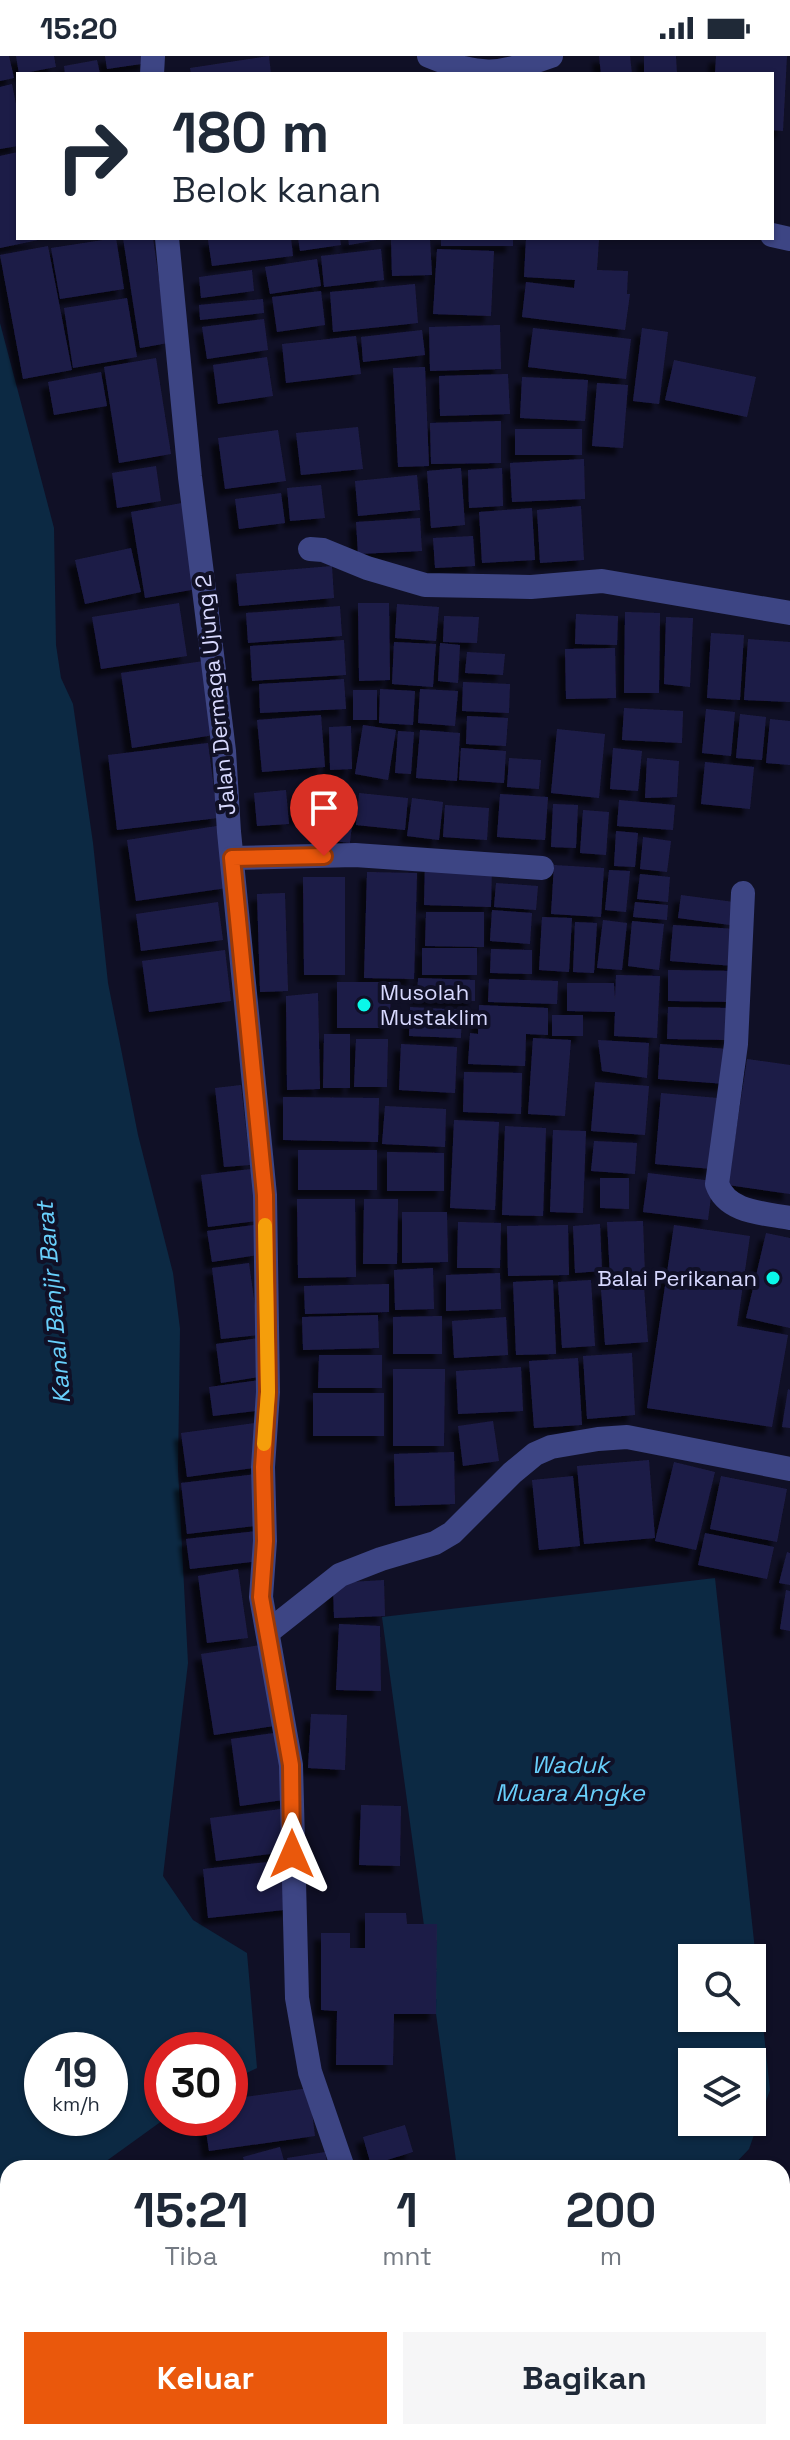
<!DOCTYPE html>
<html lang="id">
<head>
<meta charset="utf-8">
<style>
	:root { --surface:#fff; --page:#f6f6f7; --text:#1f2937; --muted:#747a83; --accent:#ea580c }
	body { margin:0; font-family:"Space Grotesk",sans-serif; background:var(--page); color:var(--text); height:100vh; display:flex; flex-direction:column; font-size:30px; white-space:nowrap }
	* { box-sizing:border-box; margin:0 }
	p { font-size:26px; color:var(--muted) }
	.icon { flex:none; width:44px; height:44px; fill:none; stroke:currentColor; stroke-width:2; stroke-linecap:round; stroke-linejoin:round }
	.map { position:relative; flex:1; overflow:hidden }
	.sheet { position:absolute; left:0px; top:2104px; width:790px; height:280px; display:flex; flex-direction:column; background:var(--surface); border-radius:24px 24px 0 0; box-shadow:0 2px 6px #0004 }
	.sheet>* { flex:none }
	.hud { position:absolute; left:16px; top:16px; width:758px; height:168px; border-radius:0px; box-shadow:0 2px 6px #0004; background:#fff; color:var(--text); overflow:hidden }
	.tools { position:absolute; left:678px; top:1888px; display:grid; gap:16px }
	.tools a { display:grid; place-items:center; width:88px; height:88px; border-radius:0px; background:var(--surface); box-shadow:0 2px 6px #0004; font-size:40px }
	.speed { position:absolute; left:24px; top:1976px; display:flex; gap:16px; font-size:40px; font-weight:700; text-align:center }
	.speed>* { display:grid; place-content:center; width:104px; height:104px; border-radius:50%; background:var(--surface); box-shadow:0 2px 6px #0004; line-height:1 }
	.speed small { font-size:20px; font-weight:400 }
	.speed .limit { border:12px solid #d22; background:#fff; color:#111 }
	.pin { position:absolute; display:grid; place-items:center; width:68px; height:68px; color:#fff; margin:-82px -34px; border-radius:50% 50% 50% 0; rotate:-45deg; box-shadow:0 0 8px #0007 }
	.pin .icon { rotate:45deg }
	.me { position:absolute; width:88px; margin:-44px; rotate:0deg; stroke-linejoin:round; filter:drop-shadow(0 0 6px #0008) }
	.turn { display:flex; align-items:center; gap:28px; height:168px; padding:0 24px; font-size:36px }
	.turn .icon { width:104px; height:104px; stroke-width:2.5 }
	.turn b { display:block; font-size:56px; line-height:68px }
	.eta { display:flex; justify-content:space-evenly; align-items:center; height:136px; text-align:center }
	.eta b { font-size:48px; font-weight:800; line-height:56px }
	.primary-button { display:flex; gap:16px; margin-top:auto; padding:16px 24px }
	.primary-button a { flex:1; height:92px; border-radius:0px; background:var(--accent); color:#fff; font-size:32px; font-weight:800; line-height:92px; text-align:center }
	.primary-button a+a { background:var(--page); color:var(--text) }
	.status { display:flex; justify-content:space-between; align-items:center; height:56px; padding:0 40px; background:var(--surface); direction:ltr }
	.status svg { height:22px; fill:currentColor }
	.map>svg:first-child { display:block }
	.water { fill:#0c2943; fill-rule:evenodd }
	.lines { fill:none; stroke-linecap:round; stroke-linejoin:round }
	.stream { stroke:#0c2943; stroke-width:11 }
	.building { fill:#1e1d47; filter:url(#shadow) }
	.minor { stroke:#3d4584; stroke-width:24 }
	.route-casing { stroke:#983908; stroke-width:20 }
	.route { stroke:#ea580c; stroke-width:14 }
	.slow { stroke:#f59e0b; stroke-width:14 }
	.poi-dot { fill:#09f8e9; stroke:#101026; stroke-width:3 }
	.labels { text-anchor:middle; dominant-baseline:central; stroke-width:8; stroke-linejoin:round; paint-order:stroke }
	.street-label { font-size:22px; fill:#d7d8fe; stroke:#101026 }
	.poi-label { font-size:22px; fill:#d7d8fe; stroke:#101026; text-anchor:start }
	.water-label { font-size:24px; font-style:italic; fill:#68cffb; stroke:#101026 }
</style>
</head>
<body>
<div class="status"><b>15:20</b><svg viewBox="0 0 49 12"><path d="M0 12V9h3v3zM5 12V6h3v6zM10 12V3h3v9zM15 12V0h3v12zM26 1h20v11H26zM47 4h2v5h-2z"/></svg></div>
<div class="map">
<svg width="790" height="2384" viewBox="0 0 790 2384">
	<defs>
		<filter id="shadow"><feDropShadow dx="-7" dy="7" stdDeviation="2" flood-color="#0009"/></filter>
	</defs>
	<rect width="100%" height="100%" fill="#101026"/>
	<g class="water">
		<path d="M0,267L54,472L56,589L61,622L73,648L93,787L108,927L138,1079L173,1217L180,1273L178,1414L188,1607L163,1820L193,1864L247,1897L257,2012L230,2025V1994H162V2062H166L105,2106L104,2112H8V2376H124L129,2384H0ZM42,1994H110V2062H42Z"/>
		<path d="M715,1522L770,2034L749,2093L731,2112H457L382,1561ZM692,1902H752V1962H692ZM692,2006H752V2066H692Z"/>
	</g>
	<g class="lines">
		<polyline class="stream" points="583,2376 585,2384"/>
	</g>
	<g class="building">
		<polygon points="0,0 9,0 14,22 0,25"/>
		<polygon points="16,0 54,0 56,11 19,18"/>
		<polygon points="105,0 147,0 148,7 107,13"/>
		<polygon points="269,0 271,18 191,18 190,12"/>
		<polygon points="599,0 630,0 632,18 601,18"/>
		<polygon points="644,0 676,0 677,18 644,18"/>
		<polygon points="716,0 787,0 783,75 772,74 772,18 715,18"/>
		<polygon points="97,4 100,18 65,18 64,10"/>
		<polygon points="12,28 18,58 18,90 0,93 0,31"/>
		<polygon points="18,96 18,182 43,183 0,192 0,100"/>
		<polygon points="116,182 124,233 60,243 51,192"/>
		<polygon points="123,182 153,182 168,287 140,292"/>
		<polygon points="225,182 291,182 293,200 212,210 208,184"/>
		<polygon points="298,182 340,182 341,189 300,195"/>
		<polygon points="348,182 377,182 377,184 349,189"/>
		<polygon points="391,182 430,182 432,219 392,220"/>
		<rect x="441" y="182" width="72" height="8"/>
		<polygon points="526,182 599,183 597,214 628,215 627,238 630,238 625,274 522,261 526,226 574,232 575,224 524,221"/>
		<polygon points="48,190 72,314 23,323 0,199"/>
		<polygon points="381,193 384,224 324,231 321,200"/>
		<polygon points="437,193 494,195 491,260 433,258"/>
		<polygon points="317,203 321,230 270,238 265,211"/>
		<polygon points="252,214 254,235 201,242 199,221"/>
		<polygon points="415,228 418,267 333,276 330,236"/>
		<polygon points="321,235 325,269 277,276 272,241"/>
		<polygon points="127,242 137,301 73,312 64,252"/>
		<polygon points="263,243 264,257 200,264 199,249"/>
		<polygon points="264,263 268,294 207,303 202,271"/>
		<polygon points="500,269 501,313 430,315 429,271"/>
		<polygon points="533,272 631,283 626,323 528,311"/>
		<polygon points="642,272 668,276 659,348 633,345"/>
		<polygon points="422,274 425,299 363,306 361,281"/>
		<polygon points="356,280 361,318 286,327 282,288"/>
		<polygon points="267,301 273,340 218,348 213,309"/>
		<polygon points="156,302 171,398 119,407 104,311"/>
		<polygon points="674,304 756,321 747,361 665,344"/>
		<polygon points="425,311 429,410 398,411 393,312"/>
		<polygon points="101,316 107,350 54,359 48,326"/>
		<polygon points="508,318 510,358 440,360 439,320"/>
		<polygon points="522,321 588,324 585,365 520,362"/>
		<polygon points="597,327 628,329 623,392 592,390"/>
		<polygon points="501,365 501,407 431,408 430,367"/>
		<polygon points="358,371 363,413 301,419 296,377"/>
		<rect x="515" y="373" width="67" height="26"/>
		<polygon points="278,374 286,425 225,433 218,382"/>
		<polygon points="584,403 585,443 512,446 510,407"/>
		<polygon points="156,410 161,445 117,452 112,417"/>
		<polygon points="461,412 465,469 431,472 427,415"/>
		<polygon points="502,412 503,450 469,452 468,414"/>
		<polygon points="417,419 420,454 358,460 355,425"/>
		<polygon points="321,429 325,462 290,465 287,432"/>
		<polygon points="281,437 285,467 239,473 235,443"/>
		<polygon points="182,447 197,533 145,542 131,456"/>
		<polygon points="581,450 584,504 540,507 537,454"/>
		<polygon points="532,452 535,504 482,507 479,456"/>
		<polygon points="420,462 422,495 358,498 356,466"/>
		<polygon points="473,480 475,510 435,512 433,482"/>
		<polygon points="131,492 141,536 85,548 75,504"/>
		<polygon points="332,510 334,542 239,550 236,518"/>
		<polygon points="179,547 187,600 101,613 92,561"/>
		<polygon points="358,547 389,547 390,624 359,625"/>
		<polygon points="397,548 439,551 436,585 395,582"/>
		<polygon points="340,550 342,580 248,587 246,557"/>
		<polygon points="625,556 660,557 659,637 624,637"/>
		<polygon points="576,558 618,560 617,589 575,588"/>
		<polygon points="444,560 479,561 477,587 443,586"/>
		<polygon points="666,561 693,562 690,631 664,628"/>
		<polygon points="711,577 744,579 740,644 707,642"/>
		<polygon points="748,583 790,586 790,646 744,644"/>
		<polygon points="344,584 346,619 252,625 250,590"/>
		<polygon points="394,586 436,588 433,631 392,628"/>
		<polygon points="440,587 460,589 458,627 438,625"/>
		<polygon points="615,592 616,642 566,643 565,593"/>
		<polygon points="467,596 505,598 503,619 465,617"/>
		<polygon points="204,605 214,679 132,692 121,617"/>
		<polygon points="344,623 346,653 260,657 259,628"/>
		<polygon points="463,626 510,628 509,657 462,655"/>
		<polygon points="380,633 415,635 413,669 379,667"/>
		<polygon points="420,633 458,635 455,670 418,667"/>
		<rect x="353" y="634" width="24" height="30"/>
		<polygon points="624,652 683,655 682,687 622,684"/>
		<polygon points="706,653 735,656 731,700 702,697"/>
		<polygon points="740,658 766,661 762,704 736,702"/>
		<polygon points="321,659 325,711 262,716 257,664"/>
		<polygon points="467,660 508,662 506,690 466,688"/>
		<polygon points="770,663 790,665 790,709 766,707"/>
		<polygon points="363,669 396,674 388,724 355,718"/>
		<polygon points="351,670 352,713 330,714 329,671"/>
		<polygon points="557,673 605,678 599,742 551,737"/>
		<polygon points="420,674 460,677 457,725 416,722"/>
		<polygon points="398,675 414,676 411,718 395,717"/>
		<polygon points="208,687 218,762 117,774 108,699"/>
		<polygon points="461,692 506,695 504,727 459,724"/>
		<polygon points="613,692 642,695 638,735 610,733"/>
		<polygon points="509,702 541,704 539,733 507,731"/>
		<polygon points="647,702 679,705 677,741 645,742"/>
		<polygon points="705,706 754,711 750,753 701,748"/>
		<polygon points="298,733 320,736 316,763 294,761"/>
		<polygon points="286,734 289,768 257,770 254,737"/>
		<polygon points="359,737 408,742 405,774 356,769"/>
		<polygon points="324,738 355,741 350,787 318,783"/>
		<polygon points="500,738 548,741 545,784 497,781"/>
		<polygon points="412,742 443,746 439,784 407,780"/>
		<polygon points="619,744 675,749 673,774 617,770"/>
		<polygon points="553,748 578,749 576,792 551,791"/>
		<polygon points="445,749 489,752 487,784 443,781"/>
		<polygon points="583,754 609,756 606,799 580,797"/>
		<polygon points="217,770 227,832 136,845 127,784"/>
		<polygon points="616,775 638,777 635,811 614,810"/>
		<polygon points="643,781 671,785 667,816 640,813"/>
		<polygon points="425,808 492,811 491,851 424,849"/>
		<polygon points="554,809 604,812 601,861 551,858"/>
		<polygon points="609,814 630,815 626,856 605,854"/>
		<polygon points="367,816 417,817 414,923 364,922"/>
		<polygon points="640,818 670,821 668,846 637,843"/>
		<polygon points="303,821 345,821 345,919 304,919"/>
		<polygon points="496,827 538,830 536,854 494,851"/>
		<polygon points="285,837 288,935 260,936 257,838"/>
		<polygon points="681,839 734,846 730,869 678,862"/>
		<polygon points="218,846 223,884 141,895 136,858"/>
		<polygon points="635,846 668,849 667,864 633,861"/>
		<polygon points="492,854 532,857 530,888 490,885"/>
		<polygon points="426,856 484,856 484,891 425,890"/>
		<polygon points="542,861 572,862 569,916 539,914"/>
		<polygon points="603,864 627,867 622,914 597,912"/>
		<polygon points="632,865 664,868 659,914 628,910"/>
		<polygon points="575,866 597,867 594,917 573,916"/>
		<polygon points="673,869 736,873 734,910 670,905"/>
		<rect x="422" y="892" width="55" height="27"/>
		<polygon points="491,893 532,894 532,918 490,917"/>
		<polygon points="225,894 231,945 149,956 142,905"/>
		<polygon points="668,914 736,915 736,946 668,945"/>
		<polygon points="616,919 660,920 657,982 614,980 615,956 567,955 567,927 614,927 615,943"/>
		<polygon points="418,922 475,924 475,945 417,942"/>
		<polygon points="489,923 558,925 557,948 488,946"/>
		<polygon points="337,926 391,926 390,972 337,972"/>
		<polygon points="318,937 320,1033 287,1034 286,940"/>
		<polygon points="479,949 548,952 548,979 526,978 525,1010 468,1008 470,977 478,978"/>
		<polygon points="410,951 462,954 461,982 409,980"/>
		<polygon points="668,951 731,952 730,984 667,983"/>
		<rect x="552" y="959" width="31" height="21"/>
		<polygon points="324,978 350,978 350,1032 323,1032"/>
		<polygon points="533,982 571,984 565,1060 528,1058"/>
		<polygon points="356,983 388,983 387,1031 354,1031"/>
		<polygon points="598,984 649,987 647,1022 602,1015"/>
		<polygon points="401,988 457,991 455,1037 399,1034"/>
		<polygon points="660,988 728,993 726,1028 658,1023"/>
		<polygon points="747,1003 790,1009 790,1138 728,1129"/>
		<polygon points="464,1016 522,1017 521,1058 463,1056"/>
		<polygon points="595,1026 649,1030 645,1079 591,1075"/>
		<polygon points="241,1029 250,1109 224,1111 215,1032"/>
		<polygon points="661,1037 718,1042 712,1113 655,1108"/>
		<polygon points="283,1041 379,1042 378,1086 283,1084"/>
		<polygon points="385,1050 446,1053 445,1091 382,1088"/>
		<polygon points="454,1064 499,1066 495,1154 450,1152"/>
		<polygon points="505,1070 546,1072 543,1160 502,1159"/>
		<polygon points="553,1074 586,1075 583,1157 550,1156"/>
		<polygon points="594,1085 637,1087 635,1118 591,1115"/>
		<rect x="298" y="1094" width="79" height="40"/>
		<polygon points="387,1096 444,1097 444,1135 387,1135"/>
		<polygon points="251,1113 257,1165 208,1171 201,1119"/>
		<polygon points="648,1117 713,1125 708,1164 643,1156"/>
		<polygon points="600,1122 629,1122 629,1153 600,1152"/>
		<polygon points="297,1143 355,1143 356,1221 298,1222"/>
		<polygon points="364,1143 398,1143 397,1208 363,1208"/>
		<polygon points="402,1156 447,1156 448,1206 402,1207"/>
		<polygon points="643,1165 645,1219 610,1221 607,1166"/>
		<polygon points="458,1166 501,1167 500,1212 457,1212"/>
		<polygon points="600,1168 602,1215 575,1217 573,1170"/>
		<polygon points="254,1169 258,1199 212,1206 207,1175"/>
		<polygon points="568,1169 569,1219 508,1220 507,1170"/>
		<polygon points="674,1169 750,1180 737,1270 788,1279 772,1371 647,1352"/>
		<polygon points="766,1177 790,1182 790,1272 746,1262"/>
		<polygon points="249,1207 259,1279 221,1283 212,1212"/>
		<polygon points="433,1212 434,1253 395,1254 394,1214"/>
		<polygon points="500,1217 501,1253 446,1255 446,1219"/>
		<polygon points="553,1224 556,1298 516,1299 513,1226"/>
		<polygon points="591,1224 595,1290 562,1292 558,1226"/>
		<polygon points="389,1228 389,1256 305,1258 304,1230"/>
		<polygon points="644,1230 648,1286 605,1289 601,1233"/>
		<polygon points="378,1259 379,1292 303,1294 302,1261"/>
		<polygon points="442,1260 442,1298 393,1298 393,1261"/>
		<polygon points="506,1261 508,1299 454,1302 452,1265"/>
		<polygon points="259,1282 265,1320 221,1327 216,1288"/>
		<polygon points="632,1297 635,1359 587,1363 583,1300"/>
		<polygon points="319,1299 382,1299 382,1332 318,1332"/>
		<polygon points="578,1302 582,1369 534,1372 529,1305"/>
		<polygon points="521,1311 523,1355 458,1358 456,1315"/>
		<polygon points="393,1313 445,1313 444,1390 393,1390"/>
		<polygon points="260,1324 264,1354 213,1360 209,1331"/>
		<polygon points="788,1333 790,1334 790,1372 782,1371"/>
		<rect x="313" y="1337" width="71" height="43"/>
		<polygon points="493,1365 499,1405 463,1410 458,1370"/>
		<polygon points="255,1367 261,1411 187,1421 181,1377"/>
		<polygon points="454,1396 455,1448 395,1450 394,1398"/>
		<polygon points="649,1404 655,1482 584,1488 577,1410"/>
		<polygon points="674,1406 715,1416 696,1494 655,1485"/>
		<polygon points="257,1418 263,1469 187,1478 181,1427"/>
		<polygon points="573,1420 580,1490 539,1494 532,1424"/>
		<polygon points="721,1420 787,1433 777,1486 710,1473"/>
		<polygon points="257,1475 260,1505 190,1513 186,1483"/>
		<polygon points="705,1477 774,1491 767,1523 698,1509"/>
		<polygon points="787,1496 790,1497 790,1529 779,1527"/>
		<polygon points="238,1513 248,1582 207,1587 198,1520"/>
		<polygon points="384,1524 385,1560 334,1562 333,1527"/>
		<polygon points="786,1534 790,1535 790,1575 780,1573"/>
		<polygon points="339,1568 380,1570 381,1635 336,1634"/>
		<polygon points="268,1588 281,1669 214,1679 201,1598"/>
		<polygon points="311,1658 347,1659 345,1714 308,1712"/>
		<polygon points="282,1676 291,1743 240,1750 231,1683"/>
		<polygon points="361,1749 401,1750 400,1810 359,1809"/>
		<polygon points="281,1753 286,1796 216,1805 210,1762"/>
		<polygon points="287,1804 293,1853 208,1862 203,1813"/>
		<polygon points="365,1857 406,1857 407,1868 437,1868 436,1958 394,1958 393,2009 336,2009 337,1955 321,1954 321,1877 350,1877 350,1892 365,1892"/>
		<polygon points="309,2032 315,2080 209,2095 204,2062 230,2062 230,2043"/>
		<polygon points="405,2069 413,2096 371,2109 363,2081"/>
		<polygon points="280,2091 285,2108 272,2112 246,2112 243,2101"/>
		<polygon points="325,2096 328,2112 289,2112 287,2102"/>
		<polygon points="789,2188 790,2188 790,2275 782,2273 782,2216"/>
		<polygon points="782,2302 790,2304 790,2350 782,2348"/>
		<polygon points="397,2376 427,2376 427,2377 398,2383"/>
		<polygon points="544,2376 564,2376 566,2384 509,2384"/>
		<polygon points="671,2376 681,2376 682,2384 623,2384"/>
		<polygon points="723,2376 755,2376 753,2384 721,2384"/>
	</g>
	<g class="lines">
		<g class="minor">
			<path d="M429,0C483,22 497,19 551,0"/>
			<polyline points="152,18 153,0"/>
			<polyline points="772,179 790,183"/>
			<polyline points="167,182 190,421 224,695 229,776 265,1139 268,1336 263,1411 265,1485 261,1541 291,1709 297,1942 310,2016 343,2112"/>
			<polyline points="310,493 323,494 367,512 425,529 531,531 602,525 790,557"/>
			<polyline points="232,802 355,799 542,812"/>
			<path d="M743,837L736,988L717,1128C727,1157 764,1157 790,1162"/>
			<polyline points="268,1576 340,1519 381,1503 435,1487 452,1477 512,1417 535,1398 551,1391 598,1383 627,1381 790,1413"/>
			<polyline points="446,2376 449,2384"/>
		</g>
	</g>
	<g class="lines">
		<defs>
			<polyline id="route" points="292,1798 291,1709 261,1541 265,1485 263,1411 268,1336 265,1139 232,802 324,800"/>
		</defs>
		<use href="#route" class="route-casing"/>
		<use href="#route" class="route"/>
		<polyline class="slow" points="264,1388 268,1336 265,1169"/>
	</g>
	<g class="poi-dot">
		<circle cx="364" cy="949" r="8"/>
		<circle cx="773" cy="1222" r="8"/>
	</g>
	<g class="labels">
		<g class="street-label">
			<text transform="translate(215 639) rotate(-96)">Jalan Dermaga Ujung 2</text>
		</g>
		<g class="poi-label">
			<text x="380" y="936">Musolah<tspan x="380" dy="25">Mustaklim</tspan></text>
			<text x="757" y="1222" text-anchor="end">Balai Perikanan</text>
		</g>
		<g class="water-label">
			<text transform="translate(53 1247) rotate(-95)">Kanal Banjir Barat</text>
			<text x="570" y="1708">Waduk<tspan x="570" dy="28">Muara Angke</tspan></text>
		</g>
	</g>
</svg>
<div class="tools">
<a><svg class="icon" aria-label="search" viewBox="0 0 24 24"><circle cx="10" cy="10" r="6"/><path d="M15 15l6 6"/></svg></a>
<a><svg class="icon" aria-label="layers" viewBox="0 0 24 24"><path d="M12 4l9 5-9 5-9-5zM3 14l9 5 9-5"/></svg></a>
</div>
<div class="speed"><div>19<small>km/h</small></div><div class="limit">30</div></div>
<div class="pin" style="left:324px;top:800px;background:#d93025"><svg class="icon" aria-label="arrive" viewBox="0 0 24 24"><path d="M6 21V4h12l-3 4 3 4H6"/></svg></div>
<svg class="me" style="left:292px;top:1798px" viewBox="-20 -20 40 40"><path d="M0-17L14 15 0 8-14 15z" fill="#ea580c" stroke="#fff" stroke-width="4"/></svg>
<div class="hud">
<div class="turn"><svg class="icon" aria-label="right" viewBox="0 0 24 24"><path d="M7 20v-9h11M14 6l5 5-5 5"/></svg><div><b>180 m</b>Belok kanan</div></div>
</div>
<section class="sheet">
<div class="eta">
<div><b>15:21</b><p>Tiba</p></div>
<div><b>1</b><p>mnt</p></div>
<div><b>200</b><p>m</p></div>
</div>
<div class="primary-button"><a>Keluar</a><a>Bagikan</a></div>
</section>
</div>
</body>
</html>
